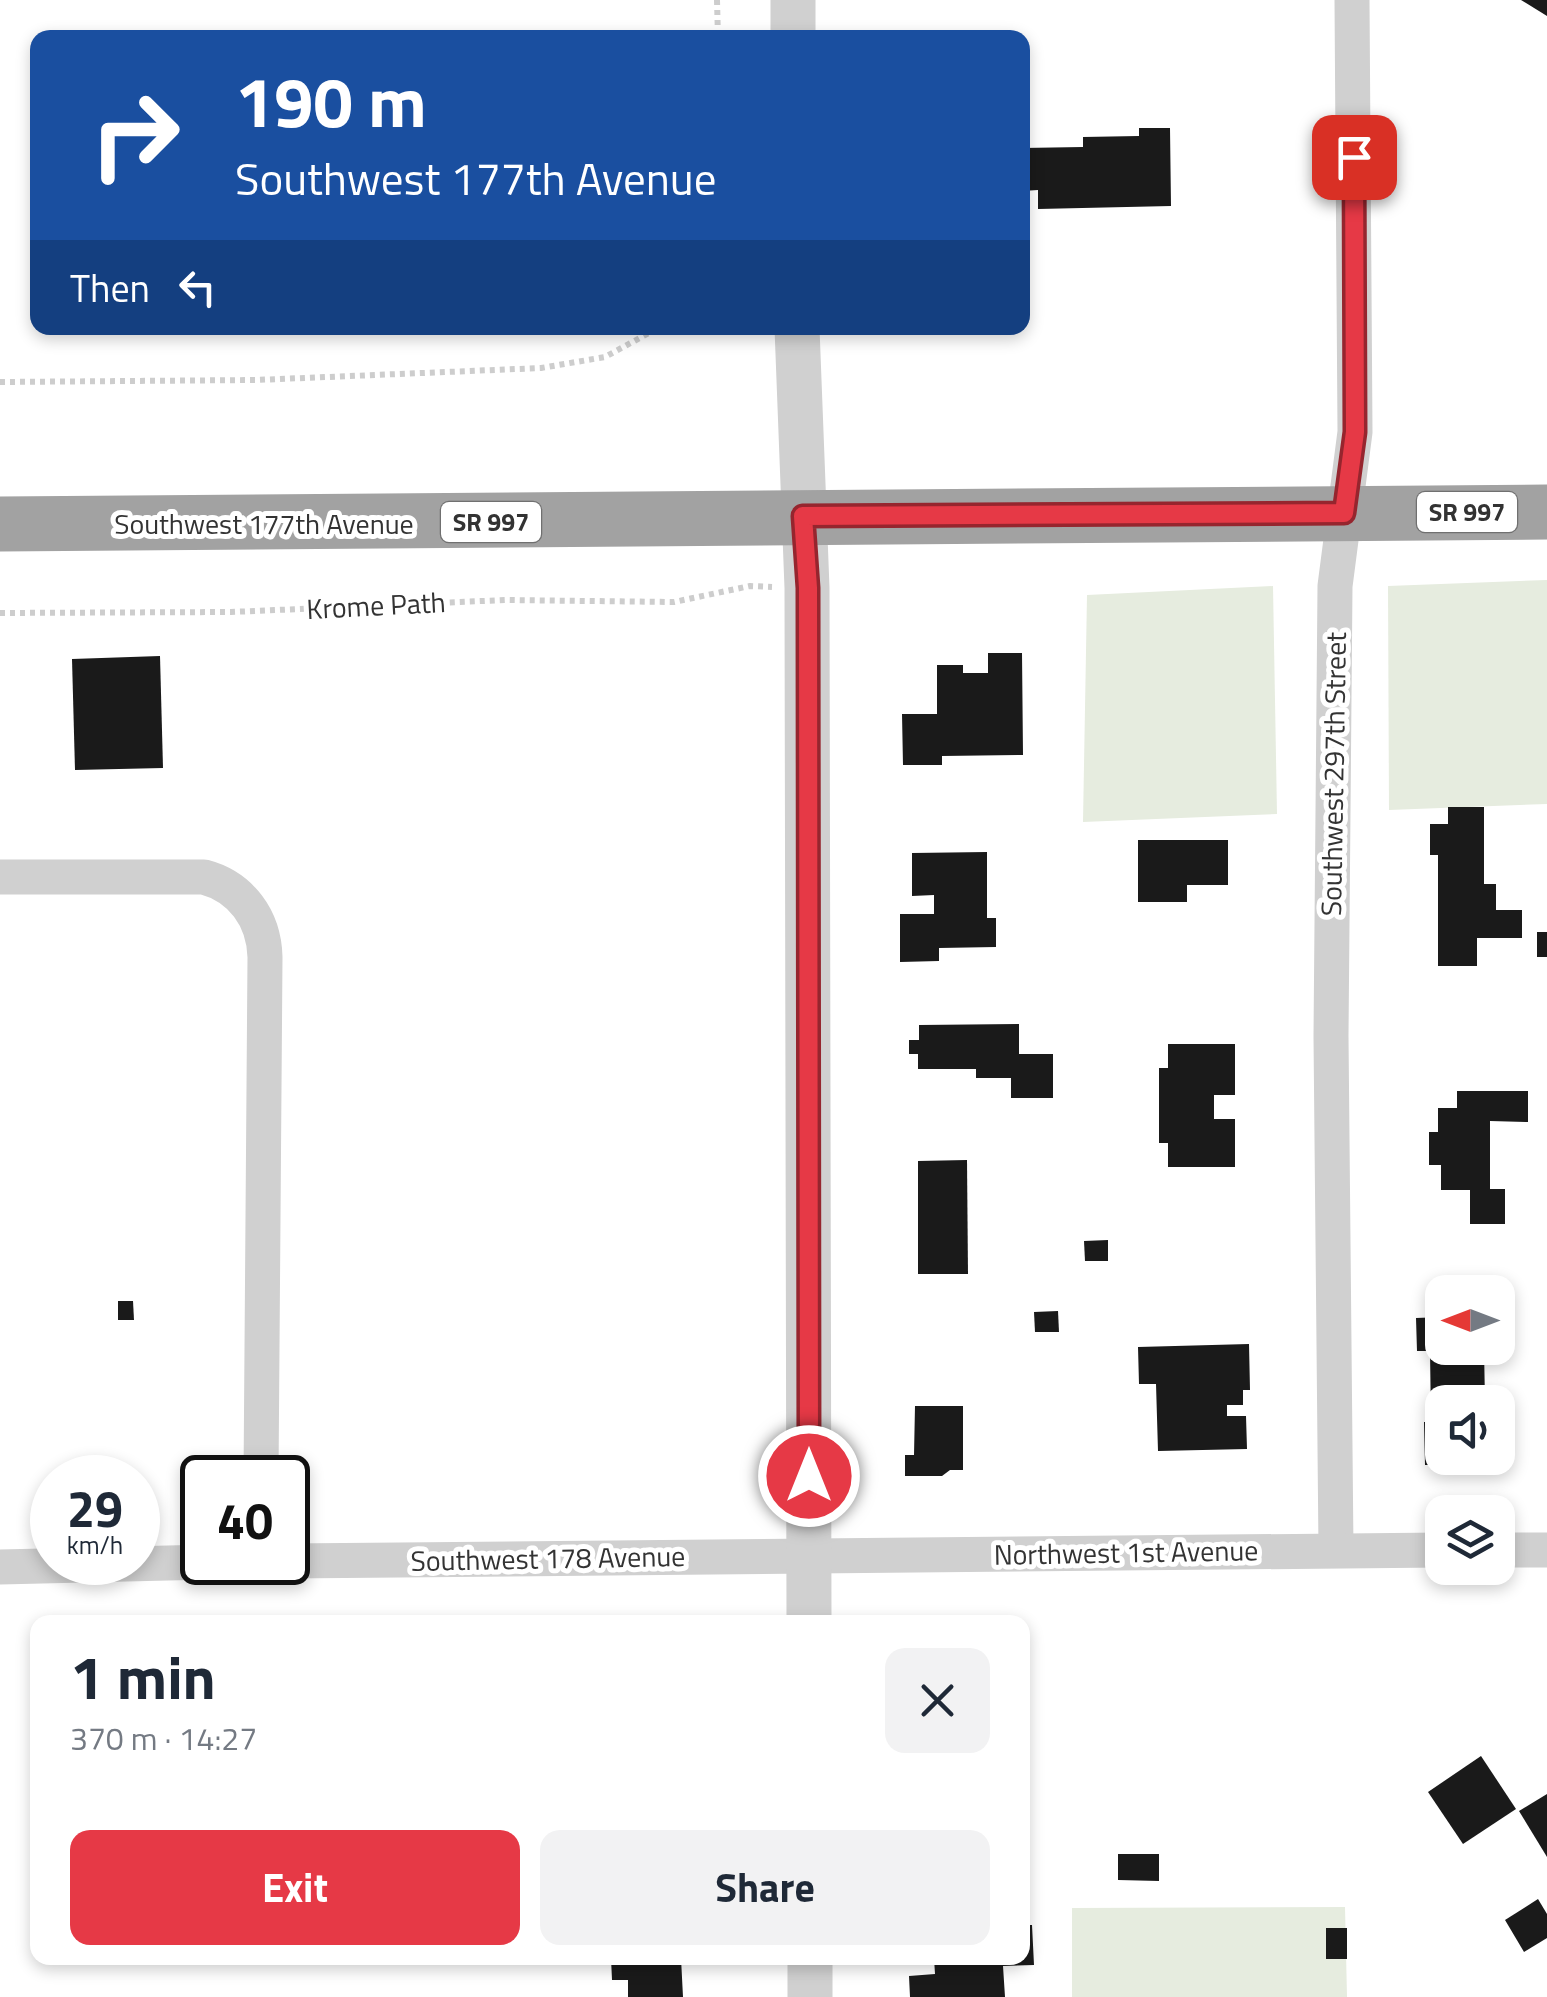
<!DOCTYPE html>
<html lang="en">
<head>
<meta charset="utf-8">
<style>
	:root { --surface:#fff; --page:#f2f2f3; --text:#1f2937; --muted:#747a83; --accent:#e63946 }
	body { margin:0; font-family:"Titillium Web",sans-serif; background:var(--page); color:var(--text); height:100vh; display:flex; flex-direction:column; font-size:38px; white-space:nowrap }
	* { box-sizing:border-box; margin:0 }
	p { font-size:32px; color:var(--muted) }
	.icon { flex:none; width:55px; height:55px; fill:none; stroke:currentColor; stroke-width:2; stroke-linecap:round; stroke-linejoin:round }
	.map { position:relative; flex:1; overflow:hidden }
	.drawer { position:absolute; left:30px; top:1615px; width:1000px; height:350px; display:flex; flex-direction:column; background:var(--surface); border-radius:20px; box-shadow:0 5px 15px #0003 }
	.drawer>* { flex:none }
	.guide { position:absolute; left:30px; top:30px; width:1000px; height:305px; border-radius:20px; box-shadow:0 5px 15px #0003; background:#1a4fa0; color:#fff; overflow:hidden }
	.needle { width:65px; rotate:270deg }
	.buttons { position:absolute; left:1425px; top:1275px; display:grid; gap:20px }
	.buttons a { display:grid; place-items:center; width:90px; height:90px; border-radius:20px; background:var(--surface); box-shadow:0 5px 15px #0003; font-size:50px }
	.speed { position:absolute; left:30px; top:1455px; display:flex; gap:20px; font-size:50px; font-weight:700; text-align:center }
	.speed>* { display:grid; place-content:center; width:130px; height:130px; border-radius:50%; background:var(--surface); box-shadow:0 5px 15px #0003; line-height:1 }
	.speed small { font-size:25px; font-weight:400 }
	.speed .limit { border:5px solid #111; border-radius:15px; background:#fff; color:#111 }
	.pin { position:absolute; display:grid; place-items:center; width:85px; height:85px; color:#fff; margin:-42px; border-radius:20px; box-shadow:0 5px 15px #0006 }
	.me { position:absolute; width:110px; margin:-55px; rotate:0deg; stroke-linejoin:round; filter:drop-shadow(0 0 8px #0008) }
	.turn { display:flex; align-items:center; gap:35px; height:210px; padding:0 40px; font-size:45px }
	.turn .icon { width:130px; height:130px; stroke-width:2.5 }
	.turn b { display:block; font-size:70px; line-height:85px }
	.then { display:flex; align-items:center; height:95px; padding:0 40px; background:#0003; gap:20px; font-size:38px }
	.round { display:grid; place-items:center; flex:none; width:105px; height:105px; border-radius:20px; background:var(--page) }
	.summary { display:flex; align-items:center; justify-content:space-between; height:170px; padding:0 40px }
	h1 { font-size:60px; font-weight:700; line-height:75px }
	.button { display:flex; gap:20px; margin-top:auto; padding:20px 40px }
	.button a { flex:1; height:115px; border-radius:20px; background:var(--accent); color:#fff; font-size:40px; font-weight:700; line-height:115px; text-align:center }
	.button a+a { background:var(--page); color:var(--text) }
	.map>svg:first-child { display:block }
	.green { fill:#e6ecdf }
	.building { fill:#1a1a1a }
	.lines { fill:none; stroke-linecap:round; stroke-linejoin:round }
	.path { stroke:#cdcdcd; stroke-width:6; stroke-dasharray:5 5; stroke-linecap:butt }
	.minor { stroke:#d0d0d0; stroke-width:35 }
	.tertiary { stroke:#d0d0d0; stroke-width:45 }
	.trunk { stroke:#a2a2a2; stroke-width:55 }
	.route-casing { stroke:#96252e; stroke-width:25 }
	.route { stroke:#e63946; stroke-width:18 }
	.labels { text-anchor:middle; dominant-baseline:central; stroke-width:10; stroke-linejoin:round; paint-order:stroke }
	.shield { fill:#fff; stroke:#707070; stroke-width:2.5 }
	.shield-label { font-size:25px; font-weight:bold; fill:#333 }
	.street-label { font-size:28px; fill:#333; stroke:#fff }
</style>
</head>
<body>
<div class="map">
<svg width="1547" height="1997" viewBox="0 0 1547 1997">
	<rect width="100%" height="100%" fill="#fff"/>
	<g class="green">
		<polygon points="1547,580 1547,804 1389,810 1388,586"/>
		<polygon points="1273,586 1277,814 1083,822 1087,595"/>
		<polygon points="1345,1907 1347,1997 1072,1997 1072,1908"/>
	</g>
	<g class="building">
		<polygon points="1521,0 1547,0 1547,16"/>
		<polygon points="1139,128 1170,128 1171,206 1038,209 1038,190 1022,191 1022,148 1083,147 1083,137 1139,136"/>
		<polygon points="988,653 1022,653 1023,755 942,756 942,765 903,765 902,714 937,714 937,665 963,665 963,673 988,673"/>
		<polygon points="160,656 163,768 75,770 72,659"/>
		<polygon points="1448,807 1484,807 1484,884 1496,884 1496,910 1522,910 1522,938 1477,938 1477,966 1438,966 1438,855 1430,855 1430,824 1448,824"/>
		<polygon points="1138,840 1228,840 1228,885 1187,885 1187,902 1138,902"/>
		<polygon points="987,852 987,918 996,918 996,947 939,948 939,961 900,962 900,914 934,914 934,895 912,896 912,853"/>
		<rect x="1537" y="932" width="10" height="25"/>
		<polygon points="1019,1024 1019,1054 1053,1054 1053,1098 1011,1098 1011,1078 976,1078 976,1069 918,1069 918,1054 909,1054 909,1040 919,1040 919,1025"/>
		<polygon points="1168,1044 1235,1044 1235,1095 1214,1095 1214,1119 1235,1119 1235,1167 1168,1167 1168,1143 1159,1143 1159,1068 1168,1068"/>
		<polygon points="1457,1091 1528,1091 1528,1122 1490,1121 1490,1189 1505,1189 1505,1224 1470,1224 1470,1190 1441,1190 1441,1165 1429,1165 1429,1132 1438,1132 1438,1108 1457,1108"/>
		<polygon points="967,1160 968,1274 918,1274 918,1161"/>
		<polygon points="1108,1240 1108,1261 1085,1261 1084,1241"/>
		<polygon points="118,1301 133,1301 134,1320 118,1320"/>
		<polygon points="1058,1311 1059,1332 1035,1332 1034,1312"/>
		<polygon points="1442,1317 1442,1348 1484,1348 1485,1402 1442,1402 1442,1458 1473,1458 1473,1465 1425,1465 1424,1422 1431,1422 1430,1351 1417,1351 1416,1318"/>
		<polygon points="1249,1344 1250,1390 1243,1390 1243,1405 1227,1405 1227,1416 1246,1416 1247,1449 1158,1451 1156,1384 1139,1384 1138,1347"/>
		<polygon points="915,1406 963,1406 963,1470 950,1470 942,1476 905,1476 905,1455 914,1455"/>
		<polygon points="1481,1756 1516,1809 1463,1844 1428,1792"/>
		<polygon points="1547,1794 1547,1857 1519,1811"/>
		<polygon points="1118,1854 1159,1854 1159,1881 1118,1880"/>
		<polygon points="1538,1899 1547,1914 1547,1938 1524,1952 1505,1920"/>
		<polygon points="1022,1925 1032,1925 1034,1965 1003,1966 1005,1997 910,1997 909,1976 935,1974 934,1958 1022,1958"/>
		<rect x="1326" y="1928" width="21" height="31"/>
		<polygon points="611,1958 681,1958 683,1997 628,1997 628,1980 612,1980"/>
	</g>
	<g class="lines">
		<g class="path">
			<polyline points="717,0 718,38"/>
			<polyline points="0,382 256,380 541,368 605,357 658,328"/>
			<polyline points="0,613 231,612 505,600 674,602 750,586 772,587"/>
		</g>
		<g class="minor">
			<path d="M0,877H204C241,887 264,918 265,957L261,1478"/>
			<polyline points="1336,1550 1331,1036 1335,586 1355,432 1352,0"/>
			<polyline points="1498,1550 1547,1550"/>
			<polyline points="288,1561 1442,1550"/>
			<polyline points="0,1567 210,1562"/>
		</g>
		<g class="tertiary">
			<polyline points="793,0 793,38"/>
			<polyline points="797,328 807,588 809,1622"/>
			<polyline points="810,1958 810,1997"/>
		</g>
		<polyline class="trunk" points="0,524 1547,512"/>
	</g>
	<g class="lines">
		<defs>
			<polyline id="route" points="809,1476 808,588 803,516 1344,513 1355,432 1354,157"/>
		</defs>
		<use href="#route" class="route-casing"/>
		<use href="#route" class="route"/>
	</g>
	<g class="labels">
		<g class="shield">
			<rect x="1417" y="492" width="100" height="40" rx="8"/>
			<rect x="441" y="502" width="100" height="40" rx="8"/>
		</g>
		<g class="shield-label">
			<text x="1467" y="512">SR 997</text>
			<text x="491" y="522">SR 997</text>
		</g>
		<g class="street-label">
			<text x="264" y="523">Southwest 177th Avenue</text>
			<text transform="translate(376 605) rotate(-3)">Krome Path</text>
			<text transform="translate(1333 774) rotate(-89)">Southwest 297th Street</text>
			<text transform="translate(1126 1552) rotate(-1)">Northwest 1st Avenue</text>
			<text transform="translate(548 1558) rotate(-1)">Southwest 178 Avenue</text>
		</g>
	</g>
</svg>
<div class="buttons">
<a><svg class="needle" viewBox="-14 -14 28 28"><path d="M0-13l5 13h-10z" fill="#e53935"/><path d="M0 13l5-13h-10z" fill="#747a83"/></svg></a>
<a><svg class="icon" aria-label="sound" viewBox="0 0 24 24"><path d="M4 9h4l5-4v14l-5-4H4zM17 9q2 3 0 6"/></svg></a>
<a><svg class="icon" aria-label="layers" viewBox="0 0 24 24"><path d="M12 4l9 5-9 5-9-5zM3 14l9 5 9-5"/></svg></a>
</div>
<div class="speed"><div>29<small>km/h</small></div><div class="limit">40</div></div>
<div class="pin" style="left:1354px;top:157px;background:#d93025"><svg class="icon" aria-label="arrive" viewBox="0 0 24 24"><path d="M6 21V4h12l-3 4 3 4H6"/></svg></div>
<svg class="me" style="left:809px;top:1476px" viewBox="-20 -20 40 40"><circle r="17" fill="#e63946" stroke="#fff" stroke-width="3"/><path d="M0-11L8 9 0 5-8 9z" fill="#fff"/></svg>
<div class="guide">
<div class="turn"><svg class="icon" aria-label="right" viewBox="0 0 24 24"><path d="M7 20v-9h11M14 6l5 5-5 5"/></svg><div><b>190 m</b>Southwest 177th Avenue</div></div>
<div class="then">Then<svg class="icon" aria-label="left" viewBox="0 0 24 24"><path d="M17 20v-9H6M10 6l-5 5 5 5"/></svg></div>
</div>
<section class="drawer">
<div class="summary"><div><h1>1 min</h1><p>370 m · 14:27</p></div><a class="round"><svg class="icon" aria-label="close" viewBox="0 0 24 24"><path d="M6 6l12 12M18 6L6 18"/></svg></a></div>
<div class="button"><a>Exit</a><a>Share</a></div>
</section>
</div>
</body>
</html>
